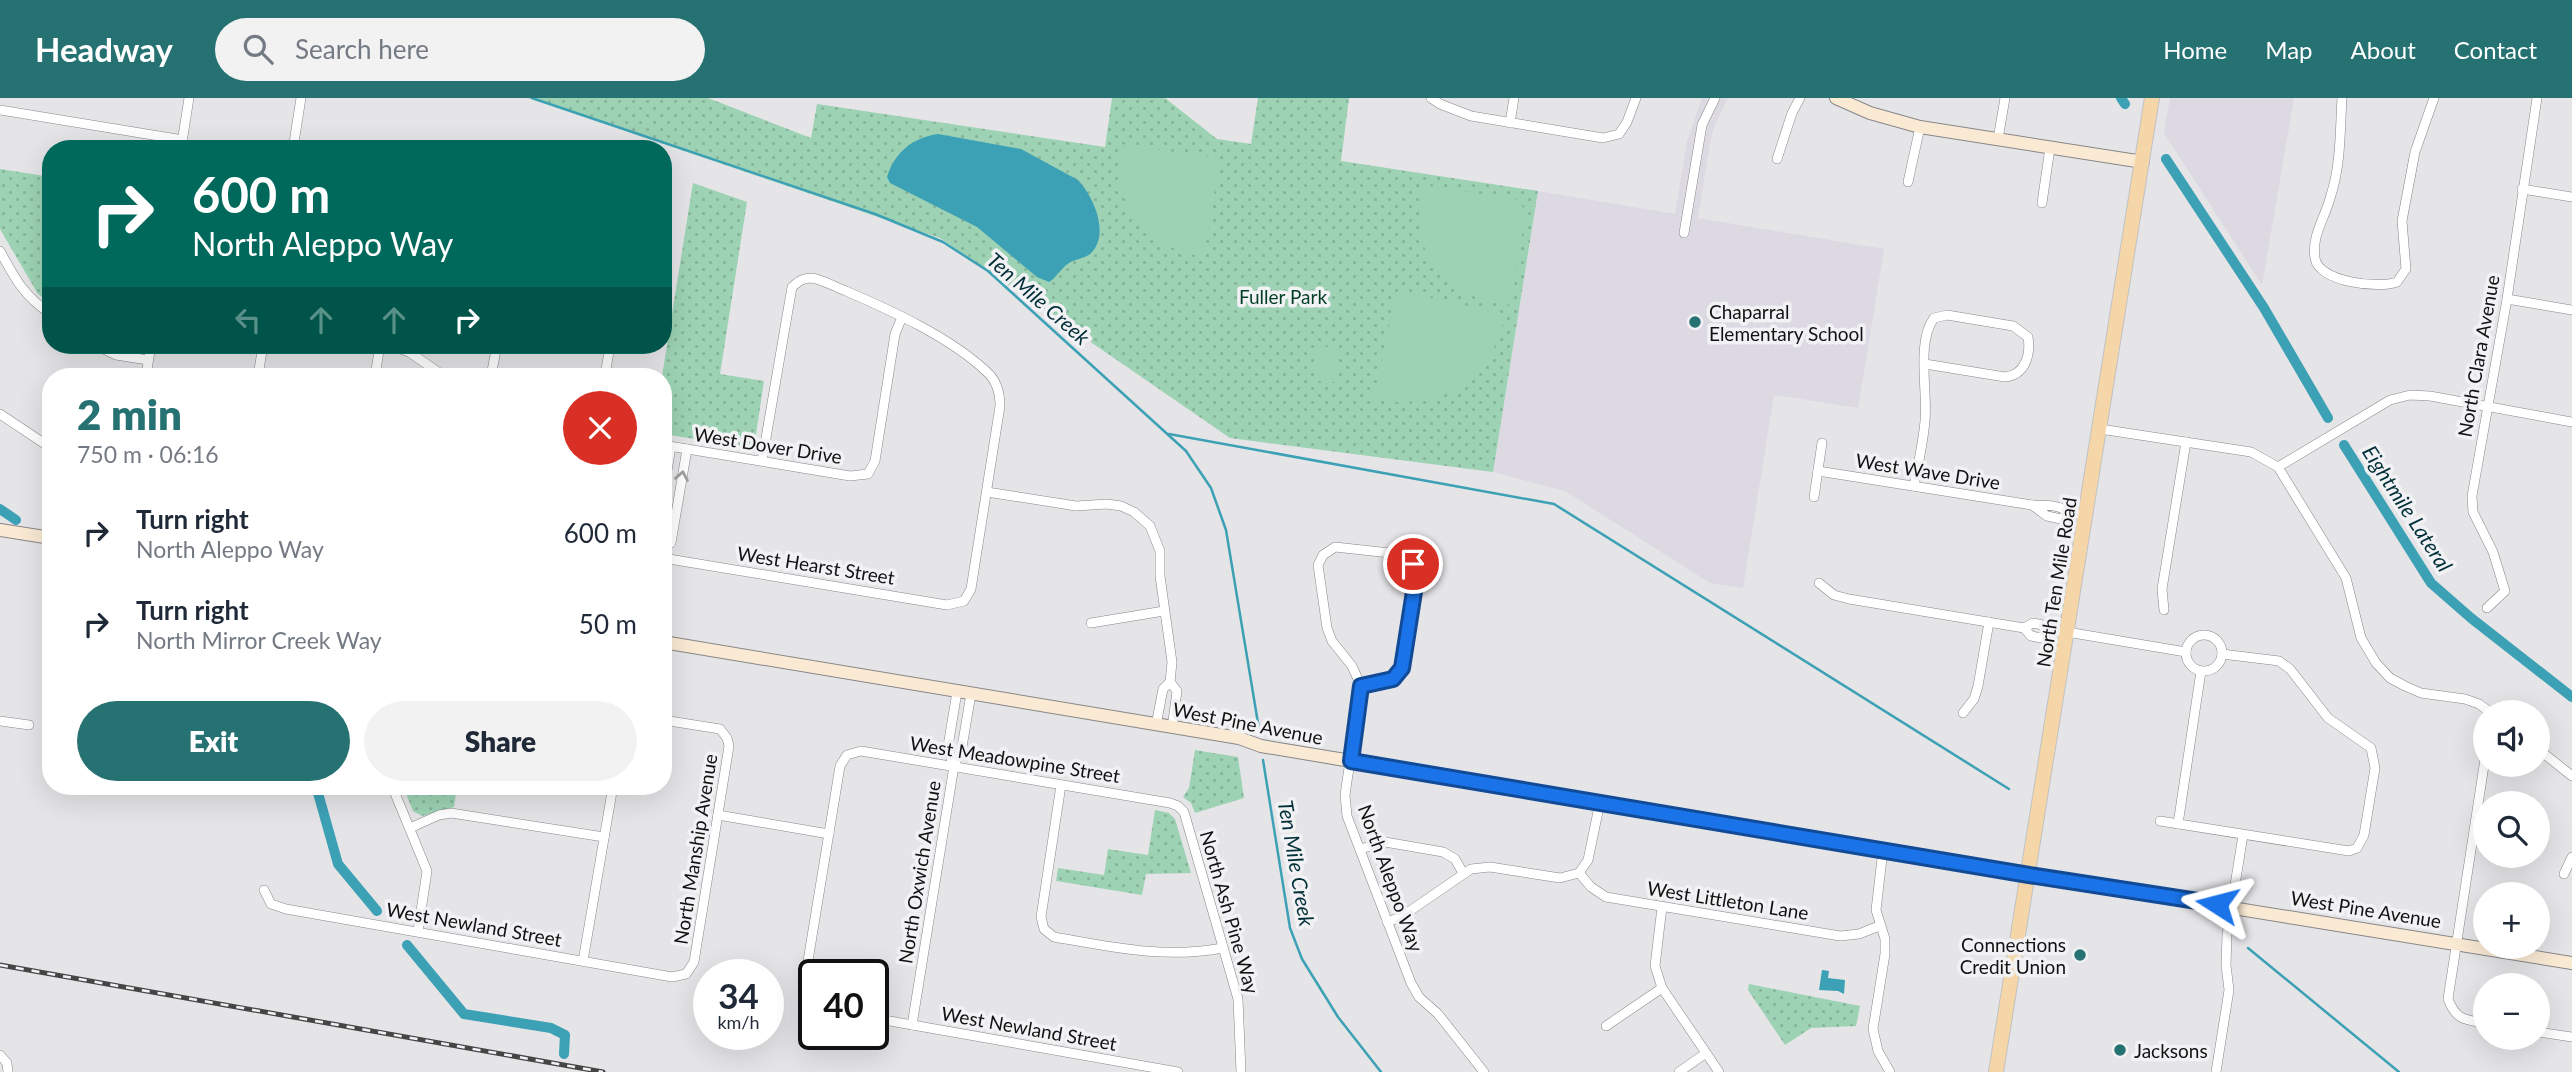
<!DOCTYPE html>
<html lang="en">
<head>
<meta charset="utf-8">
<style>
	:root { --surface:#fff; --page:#f2f2f3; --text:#1f2937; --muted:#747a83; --accent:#267171 }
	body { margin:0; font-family:Lato,sans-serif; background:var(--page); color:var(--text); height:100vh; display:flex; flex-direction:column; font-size:26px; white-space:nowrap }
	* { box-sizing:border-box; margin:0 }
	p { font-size:23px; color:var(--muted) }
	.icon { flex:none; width:38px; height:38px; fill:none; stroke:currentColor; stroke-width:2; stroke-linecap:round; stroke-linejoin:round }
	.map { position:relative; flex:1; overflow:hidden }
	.details { position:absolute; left:42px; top:270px; width:630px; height:427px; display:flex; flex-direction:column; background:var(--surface); border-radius:28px; box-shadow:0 7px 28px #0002 }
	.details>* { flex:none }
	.top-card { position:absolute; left:42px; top:42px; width:630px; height:214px; border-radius:28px; box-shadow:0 7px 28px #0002; background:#00695c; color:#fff; overflow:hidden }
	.fabs { position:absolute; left:2473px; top:602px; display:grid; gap:14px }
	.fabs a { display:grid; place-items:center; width:77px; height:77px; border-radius:50%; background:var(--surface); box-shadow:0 7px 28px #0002; font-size:35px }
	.speed { position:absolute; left:693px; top:861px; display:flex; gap:14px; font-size:35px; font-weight:700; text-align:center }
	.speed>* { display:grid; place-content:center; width:91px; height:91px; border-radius:50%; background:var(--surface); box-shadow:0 7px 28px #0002; line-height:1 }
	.speed small { font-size:18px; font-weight:400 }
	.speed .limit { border:4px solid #111; border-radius:10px; background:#fff; color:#111 }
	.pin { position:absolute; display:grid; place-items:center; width:60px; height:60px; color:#fff; margin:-30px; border:4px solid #fff; border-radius:50%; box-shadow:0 2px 7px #0007 }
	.me { position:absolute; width:77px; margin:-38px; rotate:279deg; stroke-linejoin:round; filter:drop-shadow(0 0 5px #0008) }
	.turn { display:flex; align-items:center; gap:24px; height:147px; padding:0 35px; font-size:32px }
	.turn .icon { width:91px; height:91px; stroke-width:2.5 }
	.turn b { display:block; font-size:49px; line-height:60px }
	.lanes { display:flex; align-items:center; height:66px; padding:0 35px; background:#0003; justify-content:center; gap:35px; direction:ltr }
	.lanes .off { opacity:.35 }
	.round { display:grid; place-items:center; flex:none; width:74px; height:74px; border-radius:37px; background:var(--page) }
	.overview { display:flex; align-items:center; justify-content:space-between; height:119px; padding:0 35px }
	h1 { font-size:42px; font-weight:800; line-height:52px; color:var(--accent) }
	.button { display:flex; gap:14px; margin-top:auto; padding:14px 35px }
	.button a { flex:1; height:80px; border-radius:42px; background:var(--accent); color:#fff; font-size:28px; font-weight:800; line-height:80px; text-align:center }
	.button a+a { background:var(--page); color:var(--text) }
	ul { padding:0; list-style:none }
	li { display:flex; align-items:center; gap:21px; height:91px; padding:0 35px }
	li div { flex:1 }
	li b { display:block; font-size:26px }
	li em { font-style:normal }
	header { display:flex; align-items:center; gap:42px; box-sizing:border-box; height:98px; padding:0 35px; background:var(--accent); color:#fff }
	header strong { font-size:33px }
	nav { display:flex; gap:38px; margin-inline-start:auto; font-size:24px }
	.search { width:490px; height:63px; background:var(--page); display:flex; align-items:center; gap:18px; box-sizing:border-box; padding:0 24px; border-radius:38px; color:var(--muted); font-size:26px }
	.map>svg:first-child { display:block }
	.built { fill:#dcd9e3 }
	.grass { fill:url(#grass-dots) }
	.garden { fill:#9dd3b4 }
	.water { fill:#3da1b6 }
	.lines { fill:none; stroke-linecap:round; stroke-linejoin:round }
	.stream { stroke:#3da1b6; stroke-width:2.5 }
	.canal { stroke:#3da1b6; stroke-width:10 }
	.street-casing { stroke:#878689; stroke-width:10 }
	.secondary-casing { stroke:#878689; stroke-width:14 }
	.primary-casing { stroke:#c2c1c2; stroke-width:16 }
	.street { stroke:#fff; stroke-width:9 }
	.secondary { stroke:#faead4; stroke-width:12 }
	.primary { stroke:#f4d6a9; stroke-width:14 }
	.rail-casing { stroke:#464546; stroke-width:5 }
	.rail { stroke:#f2f1f4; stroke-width:2.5; stroke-dasharray:8; stroke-linecap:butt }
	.oneway { stroke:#a1a0a1 }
	.route-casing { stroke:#114b97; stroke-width:18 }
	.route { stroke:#1a73e8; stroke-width:12 }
	.poi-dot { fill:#267171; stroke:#f2f1f4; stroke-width:2.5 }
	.labels { text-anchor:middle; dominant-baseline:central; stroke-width:7; stroke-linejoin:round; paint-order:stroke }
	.park-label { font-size:19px; fill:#003f25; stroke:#f2f1f4 }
	.poi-label { font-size:19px; fill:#131213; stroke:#f2f1f4; text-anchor:start }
	.street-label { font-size:19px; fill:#131213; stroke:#f2f1f4 }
	.water-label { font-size:21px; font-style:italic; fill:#002f38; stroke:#f2f1f4 }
</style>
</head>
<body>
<header>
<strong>Headway</strong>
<div class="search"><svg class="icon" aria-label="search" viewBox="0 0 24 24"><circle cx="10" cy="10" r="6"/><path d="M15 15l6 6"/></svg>Search here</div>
<nav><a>Home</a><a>Map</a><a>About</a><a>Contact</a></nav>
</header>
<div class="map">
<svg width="2572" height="974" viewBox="0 0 2572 974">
	<defs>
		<pattern id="grass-dots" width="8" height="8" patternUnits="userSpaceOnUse" patternTransform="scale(1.75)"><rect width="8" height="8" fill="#9dd3b4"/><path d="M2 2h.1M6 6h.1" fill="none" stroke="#86b49a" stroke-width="1.8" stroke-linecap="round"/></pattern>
	</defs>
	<rect width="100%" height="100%" fill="#e5e4e7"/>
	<g class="built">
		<polygon points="1702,0 1728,0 1714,29 1710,46 1698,120 1884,151 1858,310 1774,297 1743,490 1710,485 1565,393 1493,374 1538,93 1675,116 1687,43"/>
		<polygon points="2170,0 2294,0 2262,187 2164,35"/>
	</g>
	<g class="grass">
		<polygon points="528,0 708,0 811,40 817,6 1105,49 1112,0 1165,0 1217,41 1251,46 1258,0 1349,0 1341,63 1538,93 1493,374 1230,340 940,140"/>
		<polygon points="0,71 51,79 51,205 38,196 0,131"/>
		<polygon points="693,85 747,104 720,276 764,283 755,343 746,349 663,336 662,278"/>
		<polygon points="1195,652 1238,659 1244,700 1195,715 1191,705 1183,699 1189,690"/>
		<polygon points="403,688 457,688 454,709 422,718 413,713"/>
		<polygon points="1155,712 1169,715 1175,721 1191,775 1146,776 1142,797 1056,783 1058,770 1104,777 1108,751 1148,757"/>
		<polygon points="1749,886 1860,908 1856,928 1811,930 1785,947 1748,892"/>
	</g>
	<g class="garden">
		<path d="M1121,46L1214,60L1219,65L1204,159C1142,148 1113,109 1121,46Z"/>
		<path d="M1422,87L1516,101L1526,113L1511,207C1441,195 1410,160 1422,87Z"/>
		<path d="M1404,194L1505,216C1490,287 1442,311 1373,302L1395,201Z"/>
		<polygon points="1316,248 1338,250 1336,284 1314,283"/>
	</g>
	<g class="water">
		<path d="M938,36L1021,51L1078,82C1093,98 1109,133 1093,153C1087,161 1077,160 1069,165C1061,170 1057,179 1049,184L1037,179L977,129L890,85L887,79C895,54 912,40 938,36Z"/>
		<polygon points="1822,872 1829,873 1828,880 1845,882 1844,896 1838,893 1819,892"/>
	</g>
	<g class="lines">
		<g class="stream">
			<polyline points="532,0 875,116 943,144 988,173 1186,353 1211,390 1226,432 1259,631"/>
			<polyline points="1169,336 1554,406 2009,691"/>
			<polyline points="1263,662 1290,830 1302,861 1338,919 1381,974"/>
			<polyline points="2248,850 2399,974"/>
		</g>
		<g class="canal">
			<polyline points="2121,0 2125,6"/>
			<polyline points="2166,61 2264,210 2328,320"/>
			<polyline points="2344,347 2431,485 2471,520 2572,599"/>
			<polyline points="0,411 16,422"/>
			<polyline points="316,688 338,766 377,813"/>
			<polyline points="407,847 464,916 551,930 565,937 564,956"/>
		</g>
		<defs>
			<g id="street">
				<polyline points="1431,0 1440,6 1471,18 1603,40 1619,36 1627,24 1636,0"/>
				<path d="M2342,0C2340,32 2341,66 2331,97C2326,118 2311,138 2315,160C2318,184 2378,191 2397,184L2406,171L2402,123L2415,54L2434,0"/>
				<polyline points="0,12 183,42"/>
				<polyline points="1510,25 1514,0"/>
				<polyline points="1998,41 2005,0"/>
				<polyline points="181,51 189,0"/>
				<polyline points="293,51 301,0"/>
				<polyline points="427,51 429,51"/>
				<polyline points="1777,61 1792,15 1800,0"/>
				<polyline points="1908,84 1920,29"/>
				<polyline points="2522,91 2572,99"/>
				<polyline points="2042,105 2050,50"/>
				<polyline points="1684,135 1702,27 1715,0"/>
				<path d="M0,153C15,181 24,198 51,216"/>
				<polyline points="2507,201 2572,212"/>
				<polyline points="95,247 116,257 148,262"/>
				<polyline points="391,247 409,254 444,278"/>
				<polyline points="146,278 151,247"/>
				<polyline points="258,278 263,247"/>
				<polyline points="375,278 380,247"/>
				<polyline points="491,278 497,247"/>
				<polyline points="605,278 610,247"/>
				<polyline points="0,316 51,350"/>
				<polyline points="2100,331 2251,354 2278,369 2390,302 2410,297 2430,298 2572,324"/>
				<polyline points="663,347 850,378 868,376 875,363 895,236 902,219"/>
				<polyline points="2278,369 2346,480 2361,540 2376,565 2390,580 2405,588 2421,595 2465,601 2479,606 2490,614"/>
				<polyline points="1818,373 2032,407"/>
				<path d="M1914,388C1918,367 1923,345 1925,323C1928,294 1916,244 1934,220L1947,217L2013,228L2028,239C2031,257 2025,277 2005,279L1925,266"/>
				<polyline points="987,394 1076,408 1107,406 1121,408 1134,414 1150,428 1160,453 1160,478 1172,564 1170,584"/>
				<polyline points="663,396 671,349"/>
				<polyline points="1814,399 1822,345"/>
				<path d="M2068,415L2061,421L2047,418L2032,407C2041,408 2055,406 2063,411C2074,416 2074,416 2086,417"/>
				<polyline points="663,448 671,445 687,351"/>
				<path d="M663,460L947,507L964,503L971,491L1000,308C1000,295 997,283 987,274C950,239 892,213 846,193C835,189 822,181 811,180C802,180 798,184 792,189L762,363"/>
				<polyline points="663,471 666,474 663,490"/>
				<polyline points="1819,485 1834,497 1849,501 2024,530"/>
				<polyline points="2487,510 2505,493 2493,454 2473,414 2472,398 2507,201 2537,0"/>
				<polyline points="2164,512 2162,491 2186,344"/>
				<polyline points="1091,525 1164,513"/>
				<polygon points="2033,525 2043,527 2051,534 2041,540 2031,538 2024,530"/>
				<polyline points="2051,534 2067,534 2186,554"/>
				<circle cx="2204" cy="555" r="18"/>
				<polyline points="1361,588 1393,581 1402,570 1416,473 1408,461 1399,456 1335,449 1323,457 1318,467 1327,530 1332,543 1352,568 1361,588 1345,697 1347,718 1411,885 1419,899 1438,916 1484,974"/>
				<polyline points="1963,615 1974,601 1978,588 1989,524"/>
				<polyline points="0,623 29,627"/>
				<polyline points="1156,627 1163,591 1170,584 1177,593 1172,630"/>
				<polyline points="2538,651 2572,678"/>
				<path d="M2485,661L2448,901C2456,922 2465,922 2485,925"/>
				<polyline points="953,668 948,648 957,594"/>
				<path d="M1061,687L1041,819L1044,831L1054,839C1112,849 1164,861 1223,850"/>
				<polyline points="392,688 427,773 418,833"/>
				<polyline points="718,717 829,736"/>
				<polyline points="2160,723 2349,753 2357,750 2364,737 2375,670 2371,650 2328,620 2290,571 2279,563 2222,556"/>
				<polyline points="2178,726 2201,573"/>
				<polyline points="410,730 439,717 451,715 604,739"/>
				<polyline points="1360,751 1385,744 1443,754 1455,761 1463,775"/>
				<polyline points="1883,752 1876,812 1885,841 1885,856 1873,931 1878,953 1890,974"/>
				<polyline points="1579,775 1591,789 1606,799 1840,838 1859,836 1879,828"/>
				<polyline points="2564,776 2572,759"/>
				<polyline points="264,792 271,806 286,811 672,879 686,876 694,864 729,648 727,640 720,631 663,622"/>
				<polyline points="1662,809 1655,868 1662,890 1719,974"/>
				<polyline points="1387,824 1401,819 1471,771 1490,769 1560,780 1579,775 1588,762 1600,704"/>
				<polyline points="583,863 613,688"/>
				<polyline points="814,908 805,900 804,887 840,668 847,657 861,653 1170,705 1178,708 1184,714 1238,901 1241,974"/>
				<polyline points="873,920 1178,974"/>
				<polyline points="912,927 954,668 962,649 971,596"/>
				<polyline points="1606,928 1662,890"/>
				<polyline points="2538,934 2572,939"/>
				<polyline points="0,957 7,965 8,974"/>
				<polyline points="1679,974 1706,955"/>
				<polyline points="2216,974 2229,892 2226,867 2227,837 2243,737"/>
			</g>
			<g id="secondary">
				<polyline points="1836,0 1870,15 1920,29 2143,64"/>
				<polyline points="0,432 51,440"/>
				<polyline points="663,544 1239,640 1261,648 1351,663 2029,777 2572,865"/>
			</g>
			<polyline id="primary" points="1996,974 2152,0"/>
		</defs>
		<use href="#street" class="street-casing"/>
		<use href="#secondary" class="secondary-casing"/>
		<use href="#primary" class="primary-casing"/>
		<use href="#street" class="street"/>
		<use href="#secondary" class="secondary"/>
		<use href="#primary" class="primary"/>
		<defs>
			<polyline id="rail" points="0,867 603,974"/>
		</defs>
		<use href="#rail" class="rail-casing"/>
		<use href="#rail" class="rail"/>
	</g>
	<defs><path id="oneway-chevron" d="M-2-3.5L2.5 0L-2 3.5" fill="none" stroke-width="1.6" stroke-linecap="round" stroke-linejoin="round" transform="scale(1.75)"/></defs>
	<use class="oneway" href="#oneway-chevron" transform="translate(682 378) rotate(-80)"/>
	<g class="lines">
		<defs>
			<polyline id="route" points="1413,466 1416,481 1402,570 1393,581 1361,588 1351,663 2029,777 2217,806"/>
		</defs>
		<use href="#route" class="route-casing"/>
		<use href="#route" class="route"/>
	</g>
	<g class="poi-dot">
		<circle cx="1695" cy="224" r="7"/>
		<circle cx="2080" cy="857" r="7"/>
		<circle cx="2120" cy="952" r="7"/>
	</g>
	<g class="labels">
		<g class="park-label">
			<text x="1283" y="198">Fuller Park</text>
		</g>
		<g class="poi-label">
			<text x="1709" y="213">Chaparral<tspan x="1709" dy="22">Elementary School</tspan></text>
			<text x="2066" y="846" text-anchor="end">Connections<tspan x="2066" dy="22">Credit Union</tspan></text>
			<text x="2134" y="952">Jacksons</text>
		</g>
		<g class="street-label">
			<text transform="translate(2478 258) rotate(-80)">North Clara Avenue</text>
			<text transform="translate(768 347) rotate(9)">West Dover Drive</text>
			<text transform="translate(1928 373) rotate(9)">West Wave Drive</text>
			<text transform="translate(816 467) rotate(9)">West Hearst Street</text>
			<text transform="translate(2056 484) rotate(-81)">North Ten Mile Road</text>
			<text transform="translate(1248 625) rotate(11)">West Pine Avenue</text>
			<text transform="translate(1015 661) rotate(9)">West Meadowpine Street</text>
			<text transform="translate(695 751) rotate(-81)">North Manship Avenue</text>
			<text transform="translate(919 774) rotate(-81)">North Oxwich Avenue</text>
			<text transform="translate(1391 780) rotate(70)">North Aleppo Way</text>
			<text transform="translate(1728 802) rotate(9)">West Littleton Lane</text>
			<text transform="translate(2366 811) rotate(9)">West Pine Avenue</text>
			<text transform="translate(1230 814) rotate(74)">North Ash Pine Way</text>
			<text transform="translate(474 826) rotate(10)">West Newland Street</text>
			<text transform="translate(1029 930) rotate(10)">West Newland Street</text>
		</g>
		<g class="water-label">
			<text transform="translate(1039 200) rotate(41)">Ten Mile Creek</text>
			<text transform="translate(2408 410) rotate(57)">Eightmile Lateral</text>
			<text transform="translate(1297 765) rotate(80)">Ten Mile Creek</text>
		</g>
	</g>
</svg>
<div class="fabs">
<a><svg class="icon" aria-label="sound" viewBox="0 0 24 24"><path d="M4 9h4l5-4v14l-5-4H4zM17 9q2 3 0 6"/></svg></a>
<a><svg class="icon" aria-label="search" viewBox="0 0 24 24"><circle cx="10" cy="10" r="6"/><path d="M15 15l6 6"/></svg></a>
<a>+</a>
<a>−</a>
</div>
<div class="speed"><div>34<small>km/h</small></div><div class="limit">40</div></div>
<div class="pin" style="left:1413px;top:466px;background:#d93025"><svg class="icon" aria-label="arrive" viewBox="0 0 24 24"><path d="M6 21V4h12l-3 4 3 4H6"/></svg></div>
<svg class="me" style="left:2217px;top:806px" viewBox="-20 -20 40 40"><path d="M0-17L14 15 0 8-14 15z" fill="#1a73e8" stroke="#fff" stroke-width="4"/></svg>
<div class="top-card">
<div class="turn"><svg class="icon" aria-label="right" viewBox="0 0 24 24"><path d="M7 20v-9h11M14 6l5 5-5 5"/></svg><div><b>600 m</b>North Aleppo Way</div></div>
<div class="lanes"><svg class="icon off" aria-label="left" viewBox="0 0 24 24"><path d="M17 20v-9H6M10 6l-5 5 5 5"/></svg><svg class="icon off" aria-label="ahead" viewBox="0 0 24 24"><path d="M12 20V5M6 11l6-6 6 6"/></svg><svg class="icon off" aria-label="ahead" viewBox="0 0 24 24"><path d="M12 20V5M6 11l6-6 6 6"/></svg><svg class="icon" aria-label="right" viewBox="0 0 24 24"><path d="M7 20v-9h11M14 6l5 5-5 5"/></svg></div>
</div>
<section class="details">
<div class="overview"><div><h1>2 min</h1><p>750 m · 06:16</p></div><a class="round" style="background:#d93025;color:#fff"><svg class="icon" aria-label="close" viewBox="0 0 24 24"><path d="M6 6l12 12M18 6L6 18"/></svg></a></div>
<ul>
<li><svg class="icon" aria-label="right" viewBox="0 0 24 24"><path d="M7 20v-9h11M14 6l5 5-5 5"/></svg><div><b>Turn right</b><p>North Aleppo Way</p></div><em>600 m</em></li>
<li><svg class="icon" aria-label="right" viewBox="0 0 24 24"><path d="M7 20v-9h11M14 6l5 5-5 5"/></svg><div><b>Turn right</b><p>North Mirror Creek Way</p></div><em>50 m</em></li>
</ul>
<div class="button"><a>Exit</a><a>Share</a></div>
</section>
</div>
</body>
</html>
